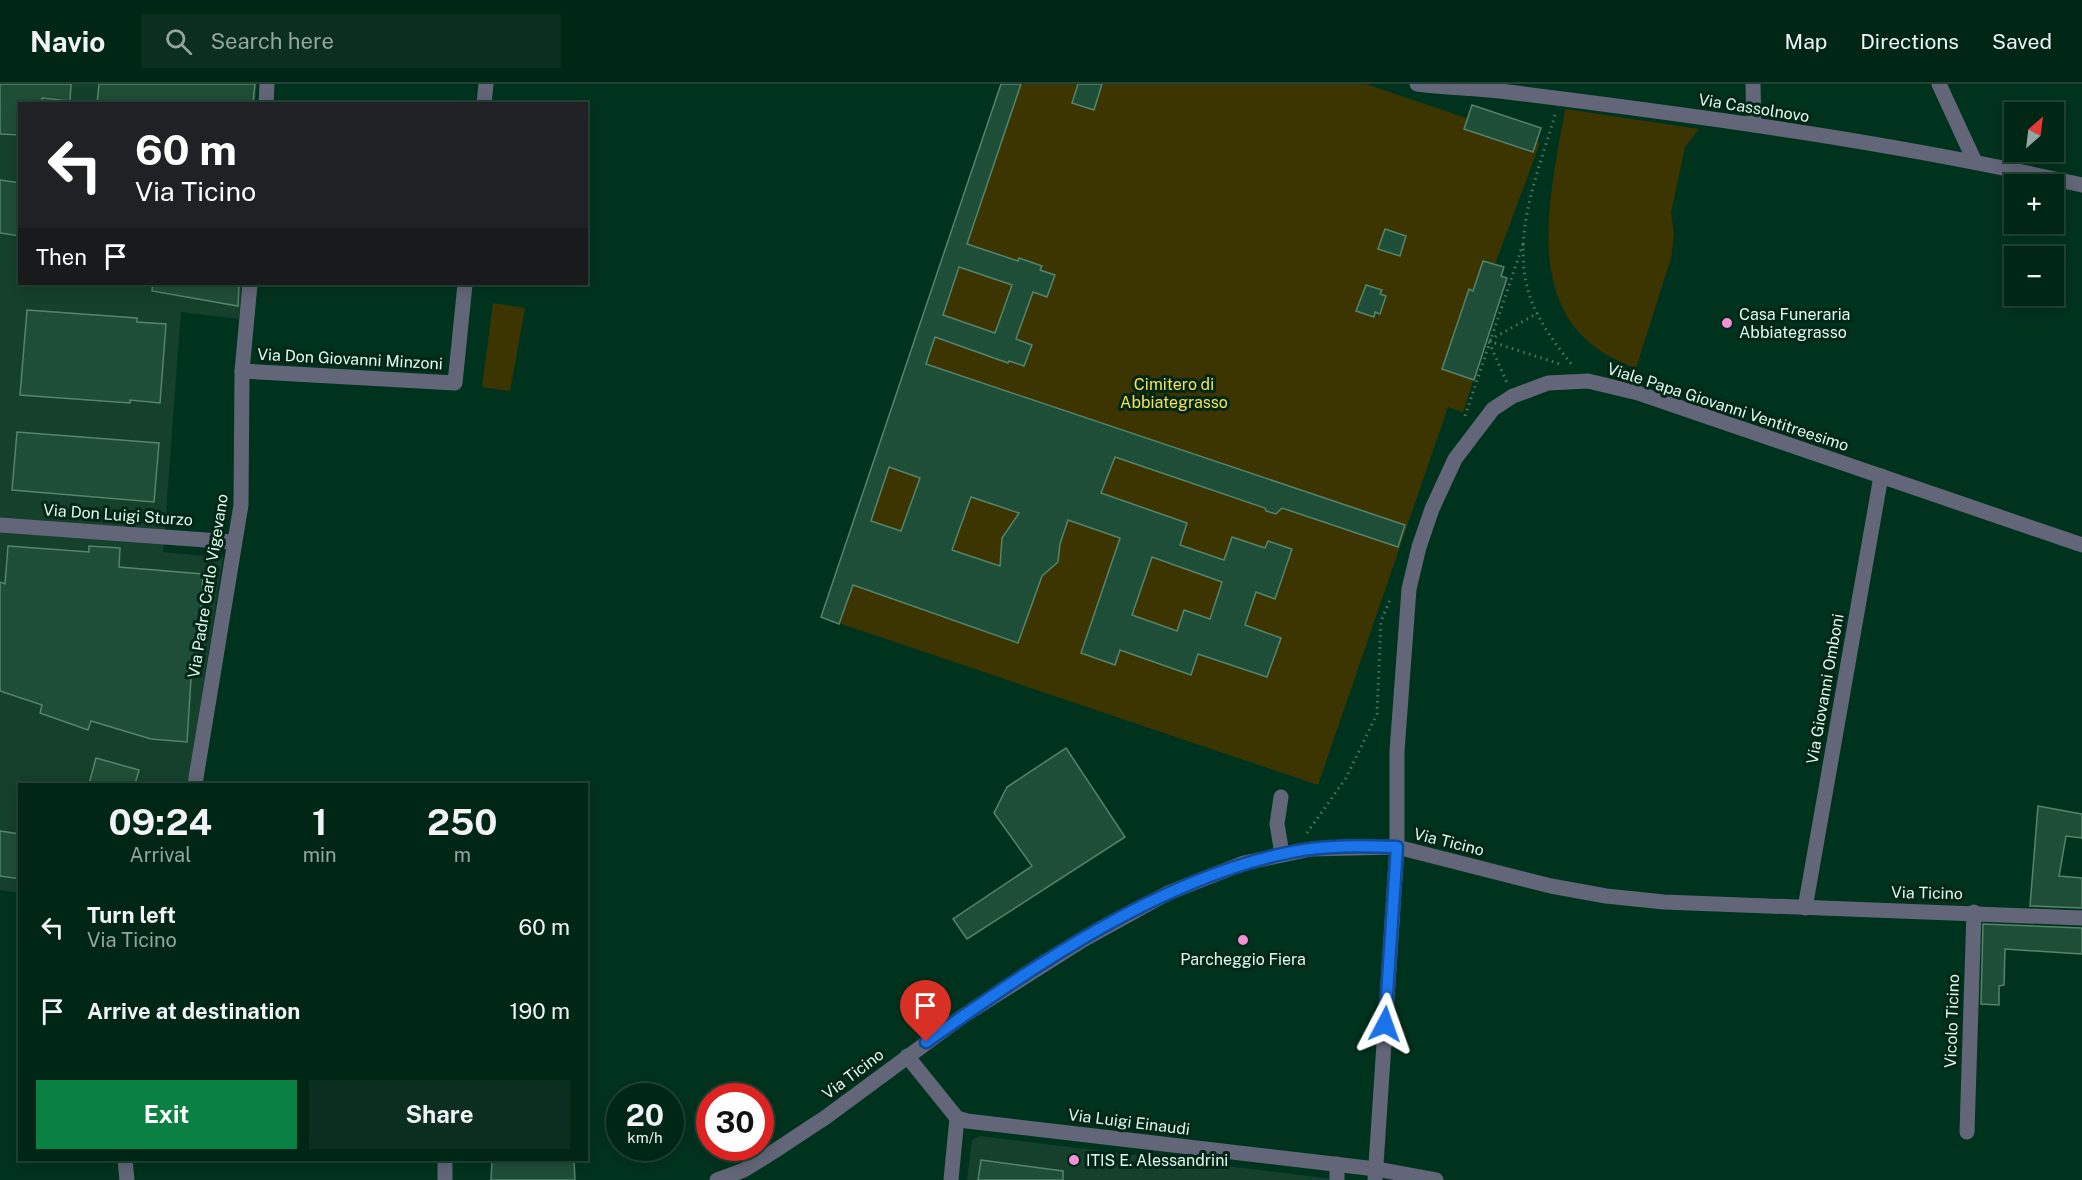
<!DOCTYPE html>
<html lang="en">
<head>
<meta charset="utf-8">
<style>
	:root { --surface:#002616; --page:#0a2e1f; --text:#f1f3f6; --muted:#95a5a1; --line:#224335; --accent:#0b8043 }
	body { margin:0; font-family:"Public Sans",sans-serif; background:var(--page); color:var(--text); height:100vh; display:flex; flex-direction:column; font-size:22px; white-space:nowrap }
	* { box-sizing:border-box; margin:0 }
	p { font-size:20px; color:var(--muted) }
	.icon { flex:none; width:33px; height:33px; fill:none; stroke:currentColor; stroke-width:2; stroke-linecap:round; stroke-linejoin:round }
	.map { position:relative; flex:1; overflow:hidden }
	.side { position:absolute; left:18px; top:699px; width:570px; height:378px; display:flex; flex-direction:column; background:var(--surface); border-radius:0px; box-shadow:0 3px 15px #0003,0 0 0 2px var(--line) }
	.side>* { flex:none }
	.guide { position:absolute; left:18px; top:18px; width:570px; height:183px; border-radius:0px; box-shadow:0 3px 15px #0003,0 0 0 2px var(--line); background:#202124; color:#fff; overflow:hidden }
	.needle { width:39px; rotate:28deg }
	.buttons { position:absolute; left:2004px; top:18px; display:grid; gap:12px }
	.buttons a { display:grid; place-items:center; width:60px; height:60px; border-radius:0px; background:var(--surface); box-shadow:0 3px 15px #0003,0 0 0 2px var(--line); font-size:30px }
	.speed { position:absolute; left:606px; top:999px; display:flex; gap:12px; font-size:30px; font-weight:700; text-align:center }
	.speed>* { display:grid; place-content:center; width:78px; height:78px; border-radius:50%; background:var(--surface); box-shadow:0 3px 15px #0003,0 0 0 2px var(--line); line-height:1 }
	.speed small { font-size:15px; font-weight:400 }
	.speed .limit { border:9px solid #d22; background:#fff; color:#111 }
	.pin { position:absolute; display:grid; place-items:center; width:51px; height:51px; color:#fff; margin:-62px -26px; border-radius:50% 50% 50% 0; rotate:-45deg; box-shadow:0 0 6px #0007 }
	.pin .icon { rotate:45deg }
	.me { position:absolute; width:66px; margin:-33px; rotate:4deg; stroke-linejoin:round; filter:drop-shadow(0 0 4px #0008) }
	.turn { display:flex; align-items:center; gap:21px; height:126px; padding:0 18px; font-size:27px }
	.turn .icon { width:78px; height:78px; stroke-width:2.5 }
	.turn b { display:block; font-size:42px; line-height:51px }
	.then { display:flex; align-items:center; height:57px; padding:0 18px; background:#0003; gap:12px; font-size:22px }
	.eta { display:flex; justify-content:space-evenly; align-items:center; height:102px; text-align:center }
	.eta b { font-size:36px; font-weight:700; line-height:42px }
	.action { display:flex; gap:12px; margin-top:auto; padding:12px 18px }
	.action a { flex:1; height:69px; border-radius:0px; background:var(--accent); color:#fff; font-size:24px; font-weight:700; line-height:69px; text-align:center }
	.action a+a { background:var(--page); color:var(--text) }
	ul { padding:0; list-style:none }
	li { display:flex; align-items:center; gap:18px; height:84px; padding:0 18px }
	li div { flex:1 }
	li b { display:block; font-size:22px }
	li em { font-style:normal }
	header { display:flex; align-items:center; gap:36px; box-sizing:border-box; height:84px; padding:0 30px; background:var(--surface); border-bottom:2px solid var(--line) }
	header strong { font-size:28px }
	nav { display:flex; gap:33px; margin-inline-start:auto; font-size:21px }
	.search { width:420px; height:54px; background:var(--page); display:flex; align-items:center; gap:15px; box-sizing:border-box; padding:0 21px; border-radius:0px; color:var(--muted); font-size:22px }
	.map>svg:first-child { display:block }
	.built { fill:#14402c }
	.green { fill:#3c3502 }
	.building { fill:#1f4e38; stroke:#55846b; stroke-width:1.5; fill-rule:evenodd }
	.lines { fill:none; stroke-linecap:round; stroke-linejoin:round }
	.path { stroke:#4b7663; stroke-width:3; stroke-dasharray:1.5 4.5; stroke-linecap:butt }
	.minor { stroke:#636678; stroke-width:15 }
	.route-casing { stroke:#114b97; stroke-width:15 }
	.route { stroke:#1a73e8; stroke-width:10 }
	.poi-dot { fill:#f491d4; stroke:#022717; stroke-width:2 }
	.labels { text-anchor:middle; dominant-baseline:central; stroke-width:6; stroke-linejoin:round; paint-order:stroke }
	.street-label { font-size:16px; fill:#e1faec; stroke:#022717 }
	.poi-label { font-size:16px; fill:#e1faec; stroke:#022717; text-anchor:start }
	.park-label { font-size:16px; fill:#f6e15a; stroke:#022717 }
</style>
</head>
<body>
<header>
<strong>Navio</strong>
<div class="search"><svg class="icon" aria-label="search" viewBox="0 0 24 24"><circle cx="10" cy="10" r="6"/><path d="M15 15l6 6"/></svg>Search here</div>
<nav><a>Map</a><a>Directions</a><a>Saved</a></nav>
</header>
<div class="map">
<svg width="2082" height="1096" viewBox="0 0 2082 1096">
	<rect width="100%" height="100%" fill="#00331e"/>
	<g class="built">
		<polygon points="0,0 257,0 255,19 20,20 20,200 242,200 239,235 181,228 163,468 223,474 188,700 20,700 19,809 0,806"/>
		<polygon points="980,1052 1341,1096 967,1096 972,1056"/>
	</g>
	<g class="green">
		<polygon points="1001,0 1366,0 1540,59 1495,180 1504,183 1502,192 1507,194 1463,328 1448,323 1318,701 821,533"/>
		<path d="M1565,25L1699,45L1685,63L1671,129L1674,150L1671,174L1636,284C1516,243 1549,119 1565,25Z"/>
		<polygon points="493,219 525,224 510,307 482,303"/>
	</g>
	<g class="building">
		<polygon points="0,0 71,0 70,17 42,14 42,20 20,20 20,51 0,50"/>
		<polygon points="99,0 255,0 253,20 97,20"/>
		<path d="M1001,0H1021L967,160L1018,177L1019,174L1042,182L1040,186L1055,191L1047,213L1033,208L1016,255L1032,261L1024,282L1009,277L1008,279L935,253L926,280L1405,441L1398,463L1282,424L1276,430L1266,427L1265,424L1115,373L1101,409L1187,439L1180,461L1224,476L1232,453L1265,464L1268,457L1292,465L1275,515L1256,508L1245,541L1281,554L1267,593L1198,570L1191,591L1120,566L1115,581L1081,569L1120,454L1068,436L1060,460L1058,478L1042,492L1018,559L853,501L839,540L821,533ZM959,183L1012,201L995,249L943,231ZM889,383L920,394L901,447L871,437ZM971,413L1019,429L1002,454L1000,482L952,466ZM1152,473L1222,498L1210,535L1184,526L1177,547L1132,531Z"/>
		<polygon points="1078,0 1102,0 1094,26 1072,19"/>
		<polygon points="1472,21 1541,44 1533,68 1464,45"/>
		<polygon points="0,96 20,99 20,152 0,149"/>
		<polygon points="1385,145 1406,152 1400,172 1378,165"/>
		<polygon points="1483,177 1504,183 1501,192 1507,194 1474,296 1442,285 1469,205 1473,207"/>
		<polygon points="153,200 239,200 238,222 152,207"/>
		<polygon points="1366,201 1382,206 1380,210 1386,212 1380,230 1375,228 1374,233 1356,227"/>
		<polygon points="27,226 137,234 137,238 166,240 160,319 130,316 130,319 20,311"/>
		<polygon points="17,348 159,359 154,418 12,406"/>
		<polygon points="8,462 89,468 89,462 120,464 119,483 203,490 198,579 192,579 187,658 151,655 91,637 88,646 40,629 42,621 0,607 0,498 5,500"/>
		<polygon points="1066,664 1125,753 967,855 953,835 1032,782 994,729 1007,703"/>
		<polygon points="96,674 139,686 135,700 89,700"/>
		<polygon points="2038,722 2082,730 2082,754 2066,752 2059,792 2082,794 2082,824 2030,822"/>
		<polygon points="0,747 20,750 20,795 0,792"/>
		<polygon points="1983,840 2082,844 2082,870 2005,865 2004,901 1999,902 1999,921 1981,920"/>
		<polygon points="492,1076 574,1076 575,1096 491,1096"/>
		<polygon points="981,1076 1063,1087 1063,1096 978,1096"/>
	</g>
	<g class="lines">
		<g class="path">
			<path d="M1555,31C1539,86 1512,148 1528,206C1535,234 1555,259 1572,281"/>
			<polyline points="1490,256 1538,229"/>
			<polyline points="1489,257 1563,281"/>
			<polyline points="1489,258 1507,299"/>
			<polyline points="1465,332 1523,160"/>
			<polyline points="1307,749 1346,694 1377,630 1381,537 1390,516"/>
		</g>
		<g class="minor">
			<path d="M1417,0C1447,4 1478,4 1508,8C1700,32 1893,58 2082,101"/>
			<polyline points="1753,0 1754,41"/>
			<polyline points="1939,0 1975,78"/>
			<polyline points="266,20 267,0"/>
			<polyline points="484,20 486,0"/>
			<polyline points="242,287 455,299 465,200"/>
			<polyline points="0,441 233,458"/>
			<polyline points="195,700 241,421 242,287 250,200"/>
			<polyline points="1281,713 1277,740 1282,770"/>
			<polyline points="1805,824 1881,392"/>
			<polyline points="907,972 957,1034 967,1037 1376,1085 1436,1096"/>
			<polyline points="1967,1048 1974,828"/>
			<polyline points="125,1076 127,1096"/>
			<polyline points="445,1076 445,1096"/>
			<polyline points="1337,1080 1337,1096"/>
			<polyline points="717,1096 744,1086 773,1068 826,1033 963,932 1083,856 1168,809 1244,779 1311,765 1397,763 1551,802 1606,812 1664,818 2082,834"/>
			<polyline points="951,1096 957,1034"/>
			<polyline points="1375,1096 1397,763 1397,667 1409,505 1419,463 1432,425 1455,375 1493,325 1513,312 1548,299 1588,297 1638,309 2082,461"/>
		</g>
	</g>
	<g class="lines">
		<defs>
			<path id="route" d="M926,958C1033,883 1162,793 1292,768C1326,761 1363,762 1397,763L1385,940"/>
		</defs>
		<use href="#route" class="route-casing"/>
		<use href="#route" class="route"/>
	</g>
	<g class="poi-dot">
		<circle cx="1727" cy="239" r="6"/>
		<circle cx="1243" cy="856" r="6"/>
		<circle cx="1074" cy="1076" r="6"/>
	</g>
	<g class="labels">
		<g class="street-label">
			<text transform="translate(1754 24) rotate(9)">Via Cassolnovo</text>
			<text transform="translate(350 275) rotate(3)">Via Don Giovanni Minzoni</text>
			<text transform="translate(1728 323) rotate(18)">Viale Papa Giovanni Ventitreesimo</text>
			<text transform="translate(118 431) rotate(4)">Via Don Luigi Sturzo</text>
			<text transform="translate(208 502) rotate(-81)">Via Padre Carlo Vigevano</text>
			<text transform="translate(1825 605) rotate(-80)">Via Giovanni Omboni</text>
			<text transform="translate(1449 758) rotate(14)">Via Ticino</text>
			<text transform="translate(1927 809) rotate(1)">Via Ticino</text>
			<text transform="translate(1952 937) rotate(-88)">Vicolo Ticino</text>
			<text transform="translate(853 990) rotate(-37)">Via Ticino</text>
			<text transform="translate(1129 1038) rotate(7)">Via Luigi Einaudi</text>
		</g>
		<g class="poi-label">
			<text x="1739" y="230">Casa Funeraria<tspan x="1739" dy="18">Abbiategrasso</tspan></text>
			<text x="1243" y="875" text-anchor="middle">Parcheggio Fiera</text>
			<text x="1086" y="1076">ITIS E. Alessandrini</text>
		</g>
		<g class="park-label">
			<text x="1174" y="300">Cimitero di<tspan x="1174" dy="18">Abbiategrasso</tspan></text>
		</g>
	</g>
</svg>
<div class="buttons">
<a><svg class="needle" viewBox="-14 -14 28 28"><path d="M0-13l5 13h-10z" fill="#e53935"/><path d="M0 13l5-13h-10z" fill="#95a5a1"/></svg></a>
<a>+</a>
<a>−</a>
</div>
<div class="speed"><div>20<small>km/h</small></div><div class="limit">30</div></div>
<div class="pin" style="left:926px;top:958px;background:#d93025"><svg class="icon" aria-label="arrive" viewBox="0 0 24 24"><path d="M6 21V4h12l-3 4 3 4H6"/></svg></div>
<svg class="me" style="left:1385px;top:940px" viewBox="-20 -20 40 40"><path d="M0-17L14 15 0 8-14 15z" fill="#1a73e8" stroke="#fff" stroke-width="4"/></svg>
<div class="guide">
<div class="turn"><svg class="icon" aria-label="left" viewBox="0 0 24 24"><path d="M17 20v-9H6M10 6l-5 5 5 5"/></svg><div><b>60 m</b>Via Ticino</div></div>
<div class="then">Then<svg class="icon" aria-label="arrive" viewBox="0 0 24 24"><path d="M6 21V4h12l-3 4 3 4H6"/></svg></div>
</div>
<section class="side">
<div class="eta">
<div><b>09:24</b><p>Arrival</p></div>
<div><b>1</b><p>min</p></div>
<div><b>250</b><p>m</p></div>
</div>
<ul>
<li><svg class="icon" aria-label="left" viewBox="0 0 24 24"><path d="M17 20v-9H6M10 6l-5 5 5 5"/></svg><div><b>Turn left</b><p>Via Ticino</p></div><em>60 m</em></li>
<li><svg class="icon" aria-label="arrive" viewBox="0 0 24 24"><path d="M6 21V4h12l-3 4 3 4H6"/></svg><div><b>Arrive at destination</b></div><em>190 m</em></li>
</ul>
<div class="action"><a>Exit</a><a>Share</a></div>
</section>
</div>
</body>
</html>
